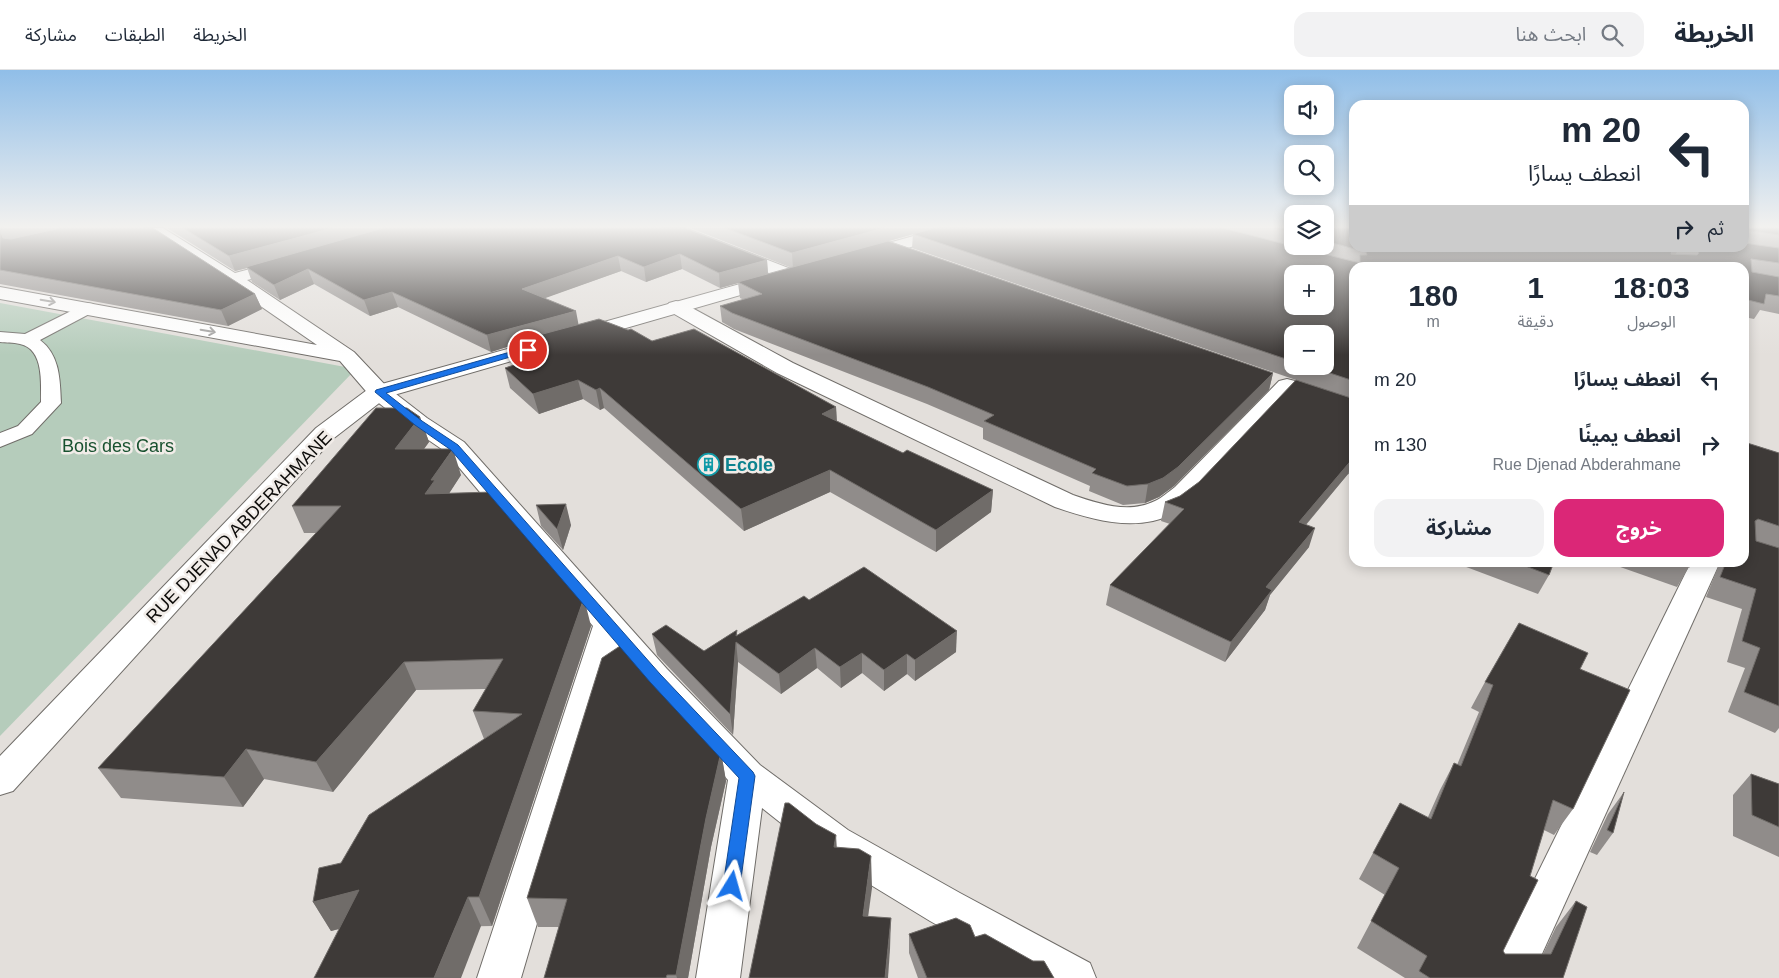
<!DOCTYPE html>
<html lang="ar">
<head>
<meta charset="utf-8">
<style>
	:root { --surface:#fff; --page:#f2f2f3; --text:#1f2937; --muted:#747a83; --line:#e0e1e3; --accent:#db2777 }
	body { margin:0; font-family:Arial,"Noto Sans Arabic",sans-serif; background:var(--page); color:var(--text); direction:rtl; height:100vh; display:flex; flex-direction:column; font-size:19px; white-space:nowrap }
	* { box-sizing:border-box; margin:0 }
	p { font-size:16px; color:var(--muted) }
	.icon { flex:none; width:28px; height:28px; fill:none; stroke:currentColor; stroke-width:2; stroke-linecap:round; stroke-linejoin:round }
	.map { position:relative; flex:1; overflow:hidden; direction:ltr }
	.details { position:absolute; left:1349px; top:192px; width:400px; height:305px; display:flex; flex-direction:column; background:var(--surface); border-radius:15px; box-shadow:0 2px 12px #0003; direction:rtl }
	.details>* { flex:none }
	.top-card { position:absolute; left:1349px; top:30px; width:400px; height:152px; border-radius:15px; box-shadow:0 2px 12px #0003; direction:rtl; background:#fff; color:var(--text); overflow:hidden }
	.buttons { position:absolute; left:1284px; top:15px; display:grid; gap:10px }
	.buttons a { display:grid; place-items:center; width:50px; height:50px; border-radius:10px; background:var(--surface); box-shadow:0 2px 12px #0003; font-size:25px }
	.pin { position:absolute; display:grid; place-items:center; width:42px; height:42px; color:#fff; margin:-21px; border:2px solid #fff; border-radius:50%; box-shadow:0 1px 5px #0007 }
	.me { position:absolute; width:55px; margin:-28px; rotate:8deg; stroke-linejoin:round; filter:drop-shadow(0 0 4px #0008) }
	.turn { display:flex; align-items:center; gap:18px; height:105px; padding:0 25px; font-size:22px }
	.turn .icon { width:65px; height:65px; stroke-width:2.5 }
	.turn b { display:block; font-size:35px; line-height:42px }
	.then { display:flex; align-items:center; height:48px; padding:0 25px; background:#0003; gap:10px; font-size:19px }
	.eta { display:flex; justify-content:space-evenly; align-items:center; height:85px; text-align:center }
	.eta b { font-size:30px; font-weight:700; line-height:35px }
	.primary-button { display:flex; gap:10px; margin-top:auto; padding:10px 25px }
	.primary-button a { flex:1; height:58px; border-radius:15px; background:var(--accent); color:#fff; font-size:20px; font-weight:700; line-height:58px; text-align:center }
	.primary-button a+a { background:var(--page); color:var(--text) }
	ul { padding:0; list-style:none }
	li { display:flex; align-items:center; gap:15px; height:65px; padding:0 25px }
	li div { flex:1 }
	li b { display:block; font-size:19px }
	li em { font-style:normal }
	header { display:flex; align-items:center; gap:30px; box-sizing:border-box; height:70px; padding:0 25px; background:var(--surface); border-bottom:1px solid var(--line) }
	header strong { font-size:24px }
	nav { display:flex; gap:28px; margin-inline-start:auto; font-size:18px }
	.search { width:350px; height:45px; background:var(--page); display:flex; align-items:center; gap:12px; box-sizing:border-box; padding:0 18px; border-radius:15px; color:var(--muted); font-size:19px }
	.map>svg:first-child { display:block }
	.green { fill:#b5ccbb }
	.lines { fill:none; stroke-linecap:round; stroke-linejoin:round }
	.service-casing { stroke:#706d69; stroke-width:2 }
	.minor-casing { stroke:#706d69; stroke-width:2 }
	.tertiary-casing { stroke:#706d69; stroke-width:2 }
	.service { fill:#fff; fill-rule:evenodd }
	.minor { fill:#fff; fill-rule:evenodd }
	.tertiary { fill:#fff; fill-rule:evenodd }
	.wall { fill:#908c8a; fill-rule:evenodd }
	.shaded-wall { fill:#706c69 }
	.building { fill:#3e3a38; stroke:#706c69; fill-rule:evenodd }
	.oneway { stroke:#9f9e9d }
	.route { fill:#1a73e8; stroke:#114b97 }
	.labels { text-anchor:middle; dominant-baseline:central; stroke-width:5; stroke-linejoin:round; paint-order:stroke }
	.park-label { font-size:18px; fill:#18512f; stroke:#f1ece8 }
	.culture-label { font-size:18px; font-weight:bold; fill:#0d838f; stroke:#f1ece8; text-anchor:start }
	.street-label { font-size:18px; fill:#0e0d0b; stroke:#f1ece8 }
</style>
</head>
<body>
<header>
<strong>الخريطة</strong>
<div class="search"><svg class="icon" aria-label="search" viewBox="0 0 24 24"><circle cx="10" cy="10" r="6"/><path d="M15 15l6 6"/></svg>ابحث هنا</div>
<nav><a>الخريطة</a><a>الطبقات</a><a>مشاركة</a></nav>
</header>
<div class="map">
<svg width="1779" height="908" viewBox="0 0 1779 908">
	<rect width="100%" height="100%" fill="#e3dfdb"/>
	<polygon class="green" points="0,233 356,299 0,666"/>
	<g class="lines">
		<defs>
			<path id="service" d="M87,233L93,234L95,238L93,242L40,270C60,285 60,310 61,333L32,364L0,377V363L18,356L41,332C41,313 44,279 20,274C13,272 6,273 0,272V262L25,264Z"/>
			<g id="minor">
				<polygon points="144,158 163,158 235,203 250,199 256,200 259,204 256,208 247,210 354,282 387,317 427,348 464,372 667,599 760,695 848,760 960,823 1090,893 1096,908 1031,908 930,851 820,784 762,738 740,908 696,908 728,710 616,584 521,908 477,908 593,556 446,382 411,358 371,327 340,291 0,229 0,217 317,275 227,213 146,161"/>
				<polygon points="662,158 685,158 796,201 799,205 796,209 790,210 784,209 664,161"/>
				<path d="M676,231L683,233L793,293L1073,425C1099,434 1129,444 1155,431C1162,428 1168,422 1175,417L1279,311L1287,309L1295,311L1298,316L1193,429C1187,433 1181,439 1175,443C1136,463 1093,450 1055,437L777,303L669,241L666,237L669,233Z"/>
				<polygon points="1691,492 1720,492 1531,908 1486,908"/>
			</g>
			<g id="tertiary">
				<polygon points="942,158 968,158 966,161 866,190 860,189 857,185 860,181"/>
				<polygon points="776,204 782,205 785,209 782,213 387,327 334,368 13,721 0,725 0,686 316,358 371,317"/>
			</g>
		</defs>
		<use href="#service" class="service-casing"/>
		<use href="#minor" class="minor-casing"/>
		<use href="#tertiary" class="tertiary-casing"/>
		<use href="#service" class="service"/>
		<use href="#minor" class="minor"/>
		<use href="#tertiary" class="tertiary"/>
	</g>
	<g class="wall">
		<polygon points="0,158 255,224 262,239 228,256 0,214"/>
		<path d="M167,158H685L767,190L768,204L792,198L690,158H1292V176H1325V158L1354,178H1744V158H1779V244L1760,240L1754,249L1744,247V198H1354V406L1348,404L1306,455L1309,477L1270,525L1265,540L1225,592L1106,535L1110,515L1170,454L1161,451L1165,432L1180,426L1199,412L1296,310L912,178L913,164L889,171L1273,303L1269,320L1174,416L1159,427L1145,433L1123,435L1089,421L1090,416L983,369V358L927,334L734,259L722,252L720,236L744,230L740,228L738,213L720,218L682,199L646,212L621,201L544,228L578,254L652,271L836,337L837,351L903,383L993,420L991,442L936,482L830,422L744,461L604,338L600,340L583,329L539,344L510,318L505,298L517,294L514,292L510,276L491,282L398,237L370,246L314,214L280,230L252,212L247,198L235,201ZM1292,264L1325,296H1292Z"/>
		<polygon points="420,347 429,372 424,379 461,405 449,423 591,556 492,856 339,859 331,861 313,832 341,793 484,669 473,641 486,619 416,620 333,722 264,709 243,737 121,728 98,698 316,463 304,463 292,436"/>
		<polygon points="1744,372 1779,383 1779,658 1775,663 1728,642 1745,598 1727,592 1742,539 1706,527 1720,492 1744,492"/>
		<polygon points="536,435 571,455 563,480 541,456"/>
		<polygon points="1453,492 1554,492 1549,505 1538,524"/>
		<polygon points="1606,492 1692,492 1677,517"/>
		<polygon points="809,530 956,582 915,611 907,604 884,621 862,603 841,618 817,598 781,624 738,592 733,665 657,585 652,564 704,581 737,560 737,565"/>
		<polygon points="1580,599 1573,739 1554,765 1544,760 1503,881 1505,884 1543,884 1556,857 1576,831 1563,908 1405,908 1357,878 1385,825 1359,809 1373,783 1428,747 1440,720 1454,693 1457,695 1479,642 1471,638 1485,612"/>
		<polygon points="721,682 726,711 711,777 688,908 544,908 559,857 538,857 527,828"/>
		<polygon points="1751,704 1779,714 1779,787 1733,766 1733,725"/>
		<polygon points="1624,722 1613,763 1597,785 1590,782 1608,744"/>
		<polygon points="909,864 975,867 1054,908 918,908 909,883"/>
	</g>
	<g class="shaded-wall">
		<polygon points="4,158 70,158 13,171 3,168 1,162"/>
		<polygon points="333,158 388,158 246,197 247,198 235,201 229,186"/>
		<polygon points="884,158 935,158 793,198 792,183"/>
		<polygon points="1673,178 1679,178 1673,189 1667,190"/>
		<polygon points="680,184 682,199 646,212 644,197"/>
		<polygon points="618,186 621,201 526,235 522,219"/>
		<polygon points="767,190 768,205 720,218 719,203"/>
		<polygon points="308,199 314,214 280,230 274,215"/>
		<polygon points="392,222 398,237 370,246 364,230"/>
		<polygon points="255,224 262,239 228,256 221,240"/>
		<polygon points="576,241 579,257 509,273 510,276 491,282 487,265"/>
		<polygon points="1273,303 1269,320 1174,416 1159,427 1145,433 1148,414"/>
		<polygon points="578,310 583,329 539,344 533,324"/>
		<polygon points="600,318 604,338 600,340 596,320"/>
		<polygon points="836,337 837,358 822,344"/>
		<polygon points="420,347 429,372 405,405 395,379"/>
		<polygon points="453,379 461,405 443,433 425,424 431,410"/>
		<polygon points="1354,387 1348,404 1292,471 1299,452"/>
		<polygon points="830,400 830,422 744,461 741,439"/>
		<polygon points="993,420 991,442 936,482 936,460"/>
		<polygon points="566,434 571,455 563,480 557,459"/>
		<polygon points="1315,458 1309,477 1270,525 1265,540 1225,592 1231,572 1266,517"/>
		<polygon points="584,528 591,556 492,856 479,827"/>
		<polygon points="957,561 956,582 915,611 915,590"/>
		<polygon points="736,572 738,592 733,665 730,644"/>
		<polygon points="815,578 817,598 781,624 779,604"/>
		<polygon points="862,583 862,603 841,618 840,597"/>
		<polygon points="907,584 907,604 884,621 884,600"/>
		<polygon points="404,592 416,620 333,722 316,692"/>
		<polygon points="246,679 264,709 243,737 224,707"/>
		<polygon points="721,682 726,711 711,777 688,908 677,908 676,905 706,748"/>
		<polygon points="836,765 838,797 834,777"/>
		<polygon points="871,786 872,818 864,877 863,846"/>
		<polygon points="359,820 376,849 331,861 313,832"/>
		<polygon points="468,827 481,856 461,908 434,908"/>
		<polygon points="891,848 890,879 888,908 885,908"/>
	</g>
	<g class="building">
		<polygon points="0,158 4,158 1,162 3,168 11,169 60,158 153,158 255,224 221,240 0,200"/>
		<polygon points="183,158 333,158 229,186"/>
		<polygon points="383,158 685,158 767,190 719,203 680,184 644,197 618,186 522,219 576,241 487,265 392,222 364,230 308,199 274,215 246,197"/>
		<polygon points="725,158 884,158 792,183"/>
		<path d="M934,158H1223L1292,176L1360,193V185H1367L1366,182L1325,171V158H1354V178H1673L1671,184L1697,185L1699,183L1695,178H1692H1744V173L1779,178V193L1751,189L1752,202L1779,207V226L1766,224L1764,234L1744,229V198H1354V311L1309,296H1325V264H1292V291L913,164ZM1292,204H1325V236H1292Z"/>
		<polygon points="1274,158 1292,158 1292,163"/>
		<polygon points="1744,158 1779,158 1779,165 1752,161 1744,161"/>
		<polygon points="888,171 1273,303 1178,397 1163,408 1148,414 1127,416 1092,403 1096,399 984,351 994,345 928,317 732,243 720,236 762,224 738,212"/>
		<polygon points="599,249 628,260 631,259 652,271 694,259 836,337 822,344 903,383 907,380 993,420 936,460 830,400 741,439 600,318 596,320 578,310 533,324 505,298 538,287 509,273"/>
		<polygon points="1296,310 1354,329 1354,387 1299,452 1315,458 1266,517 1272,520 1231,572 1110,515 1184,439 1165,432 1180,426 1199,412"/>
		<polygon points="376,338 407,338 420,347 395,379 453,379 431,410 435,410 425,424 492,422 584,528 479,827 468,827 434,908 314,908 359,820 313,832 319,798 341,793 369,745 522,644 473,641 503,589 404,592 316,692 246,679 224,707 98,698 341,436 292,436"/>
		<polygon points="1744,372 1779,383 1779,456 1758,449 1755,451 1756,471 1779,478 1779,636 1744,622 1760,578 1742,571 1756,519 1720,507 1726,492 1744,492"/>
		<polygon points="566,434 557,459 536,435"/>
		<polygon points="1515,492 1554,492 1549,505"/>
		<polygon points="1676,492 1692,492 1690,497"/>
		<polygon points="864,497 957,561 915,590 907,584 884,600 862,583 840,597 815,578 779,604 736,572 730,644 652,564 666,555 704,581 737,560 736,566 804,526 809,530"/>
		<polygon points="1519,553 1588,583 1580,599 1630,620 1573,739 1553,730 1530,806 1538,810 1503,881 1505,884 1551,884 1576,831 1587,837 1563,908 1430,908 1419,901 1427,886 1371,851 1399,798 1373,783 1400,733 1431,749 1454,693 1461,696 1493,615 1485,612"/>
		<polygon points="623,574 721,682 706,748 676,905 667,905 666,908 544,908 567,829 527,828 602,588"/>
		<polygon points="1751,704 1779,714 1779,757 1752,745"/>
		<polygon points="1624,722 1613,763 1607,760"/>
		<polygon points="785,733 789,733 816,754 836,765 834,777 859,779 871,786 863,846 891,848 885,908 749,908"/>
		<polygon points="956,848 970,855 975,867 985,864 1033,891 1044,891 1054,908 927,908 909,864"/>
	</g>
	<defs><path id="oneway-shaft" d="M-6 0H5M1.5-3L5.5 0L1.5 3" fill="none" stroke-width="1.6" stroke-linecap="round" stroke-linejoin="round" transform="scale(1.25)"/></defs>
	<g class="oneway">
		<use href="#oneway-shaft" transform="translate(48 231) rotate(10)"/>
		<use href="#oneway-shaft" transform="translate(208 261) rotate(10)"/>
	</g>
	<linearGradient id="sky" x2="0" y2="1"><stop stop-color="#90bee8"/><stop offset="0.55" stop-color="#f2f1ef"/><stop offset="1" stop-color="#f2f1ef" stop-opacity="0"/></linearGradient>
	<rect width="1779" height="285" fill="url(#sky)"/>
	<polygon class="route" points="528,277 531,278 531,281 386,323 422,351 458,375 660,604 753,702 755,706 740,816 738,822 732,824 725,822 723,816 739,708 650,612 451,380 415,355 375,322 376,320"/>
	<defs>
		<symbol id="building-ring" viewBox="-11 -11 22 22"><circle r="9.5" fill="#f1ece8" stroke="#0f9aa8" stroke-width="1.5"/><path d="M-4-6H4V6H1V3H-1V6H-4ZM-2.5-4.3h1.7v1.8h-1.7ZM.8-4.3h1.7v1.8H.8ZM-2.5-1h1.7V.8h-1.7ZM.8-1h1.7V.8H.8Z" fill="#0f9aa8"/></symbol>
	</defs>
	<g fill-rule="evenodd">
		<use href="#building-ring" x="696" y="382" width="25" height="25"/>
	</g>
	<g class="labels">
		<g class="park-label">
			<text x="118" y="376">Bois des Cars</text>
		</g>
		<g class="culture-label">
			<text x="725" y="395">Ecole</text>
		</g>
		<g class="street-label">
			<text transform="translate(239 457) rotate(-46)">RUE DJENAD ABDERAHMANE</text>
		</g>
	</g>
</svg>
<div class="buttons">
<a><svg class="icon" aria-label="sound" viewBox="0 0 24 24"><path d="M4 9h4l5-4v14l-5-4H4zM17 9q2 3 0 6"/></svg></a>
<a><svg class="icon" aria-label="search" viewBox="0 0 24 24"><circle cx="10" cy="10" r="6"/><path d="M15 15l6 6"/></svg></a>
<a><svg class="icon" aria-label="layers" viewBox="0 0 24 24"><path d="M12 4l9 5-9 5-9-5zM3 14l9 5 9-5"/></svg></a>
<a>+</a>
<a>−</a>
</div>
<div class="pin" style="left:528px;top:280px;background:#d93025"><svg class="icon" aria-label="arrive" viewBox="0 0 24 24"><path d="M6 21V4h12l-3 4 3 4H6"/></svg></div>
<svg class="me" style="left:732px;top:816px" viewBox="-20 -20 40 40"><path d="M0-17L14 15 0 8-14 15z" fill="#1a73e8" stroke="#fff" stroke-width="4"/></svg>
<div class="top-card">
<div class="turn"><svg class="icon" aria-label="left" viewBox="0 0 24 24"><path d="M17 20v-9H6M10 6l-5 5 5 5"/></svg><div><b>20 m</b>انعطف يسارًا</div></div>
<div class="then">ثم<svg class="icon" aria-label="right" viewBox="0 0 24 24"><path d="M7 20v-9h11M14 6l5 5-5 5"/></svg></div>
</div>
<section class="details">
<div class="eta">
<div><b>18:03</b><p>الوصول</p></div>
<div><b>1</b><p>دقيقة</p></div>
<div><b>180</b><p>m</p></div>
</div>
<ul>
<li><svg class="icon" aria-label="left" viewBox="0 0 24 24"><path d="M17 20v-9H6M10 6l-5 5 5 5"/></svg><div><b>انعطف يسارًا</b></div><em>20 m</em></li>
<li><svg class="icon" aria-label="right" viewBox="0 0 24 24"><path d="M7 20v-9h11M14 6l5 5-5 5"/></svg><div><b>انعطف يمينًا</b><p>Rue Djenad Abderahmane</p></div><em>130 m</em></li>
</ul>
<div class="primary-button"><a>خروج</a><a>مشاركة</a></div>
</section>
</div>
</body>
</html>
